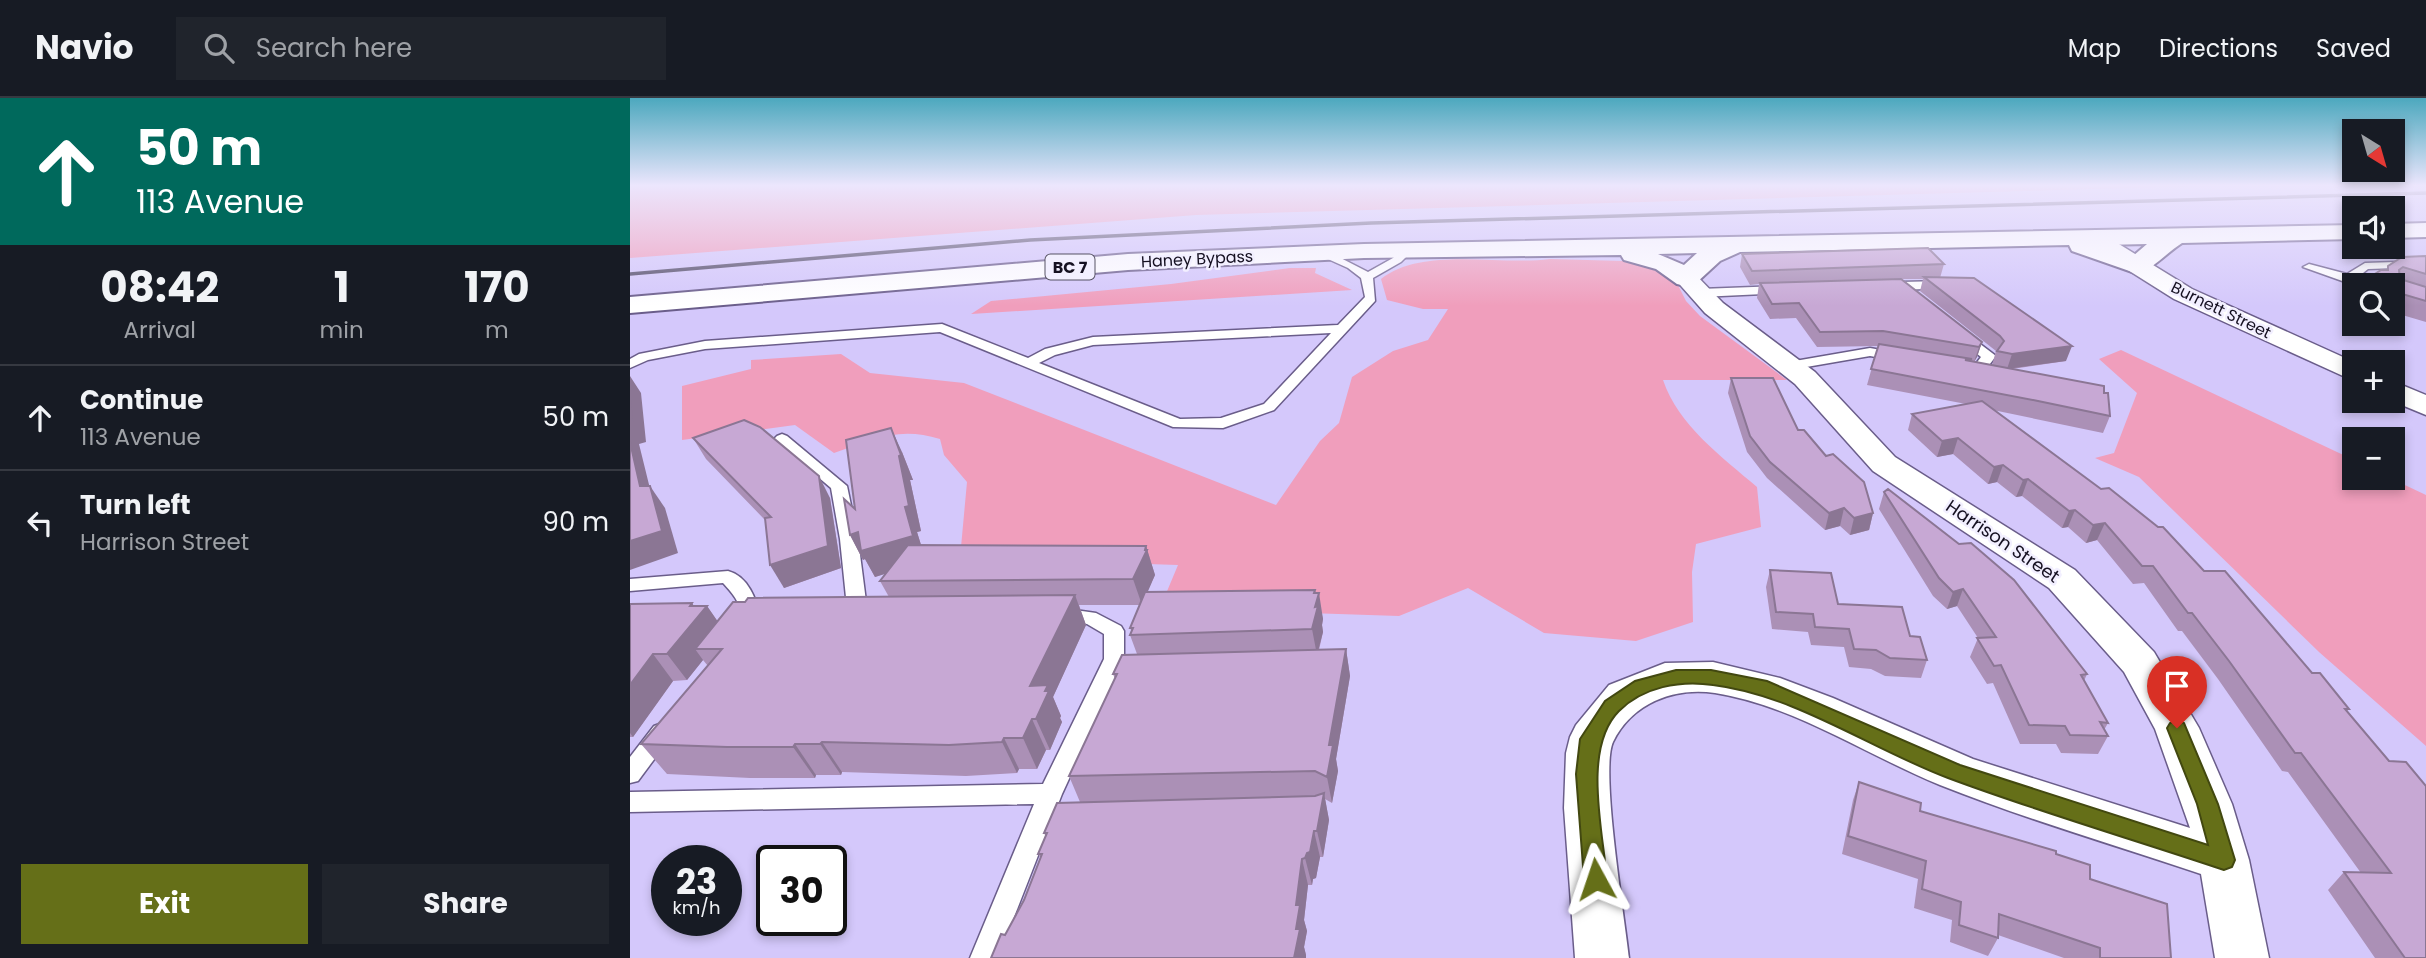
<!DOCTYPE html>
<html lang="en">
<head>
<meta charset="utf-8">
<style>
	:root { --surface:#171b24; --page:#20242c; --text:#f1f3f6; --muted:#9ea1a6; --line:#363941; --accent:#656f18 }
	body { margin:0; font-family:Poppins,sans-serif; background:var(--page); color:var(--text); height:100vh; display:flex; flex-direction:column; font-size:26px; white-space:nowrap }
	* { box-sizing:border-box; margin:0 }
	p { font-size:23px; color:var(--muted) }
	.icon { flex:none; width:38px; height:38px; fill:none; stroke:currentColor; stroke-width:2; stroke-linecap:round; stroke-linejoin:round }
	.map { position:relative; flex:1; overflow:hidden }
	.drawer { display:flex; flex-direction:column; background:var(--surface); width:630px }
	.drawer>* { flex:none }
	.hud { background:#00695c; color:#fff; overflow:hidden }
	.needle { width:46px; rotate:143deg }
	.tools { position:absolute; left:1712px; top:21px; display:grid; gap:14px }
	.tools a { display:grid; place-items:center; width:63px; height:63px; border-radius:0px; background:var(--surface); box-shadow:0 4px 10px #0003; font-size:35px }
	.speed { position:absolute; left:21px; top:747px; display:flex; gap:14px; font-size:35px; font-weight:700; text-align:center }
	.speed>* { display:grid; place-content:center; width:91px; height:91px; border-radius:50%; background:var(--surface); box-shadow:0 4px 10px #0003; line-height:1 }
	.speed small { font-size:18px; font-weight:400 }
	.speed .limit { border:4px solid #111; border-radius:10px; background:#fff; color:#111 }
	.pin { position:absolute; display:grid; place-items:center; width:60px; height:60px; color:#fff; margin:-72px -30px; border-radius:50% 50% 50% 0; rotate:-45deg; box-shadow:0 0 7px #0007 }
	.pin .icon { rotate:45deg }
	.me { position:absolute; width:77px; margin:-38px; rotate:355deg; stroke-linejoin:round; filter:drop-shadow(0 0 5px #0008) }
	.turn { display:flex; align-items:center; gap:24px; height:147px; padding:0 21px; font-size:32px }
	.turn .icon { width:91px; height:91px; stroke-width:2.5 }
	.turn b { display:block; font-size:49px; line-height:60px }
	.eta { display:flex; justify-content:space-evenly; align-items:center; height:119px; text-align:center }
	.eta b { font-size:42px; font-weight:700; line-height:49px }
	.primary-button { display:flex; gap:14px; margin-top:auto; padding:14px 21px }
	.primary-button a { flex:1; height:80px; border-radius:0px; background:var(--accent); color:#fff; font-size:28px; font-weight:700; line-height:80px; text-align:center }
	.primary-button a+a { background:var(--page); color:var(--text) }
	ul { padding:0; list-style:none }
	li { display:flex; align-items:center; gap:21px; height:105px; padding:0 21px; border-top:2px solid var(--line) }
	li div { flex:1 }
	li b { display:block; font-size:26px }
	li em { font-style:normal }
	header { display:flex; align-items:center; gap:42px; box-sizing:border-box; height:98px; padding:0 35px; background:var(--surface); border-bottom:2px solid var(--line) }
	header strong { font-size:33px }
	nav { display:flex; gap:38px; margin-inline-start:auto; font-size:24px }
	.search { width:490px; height:63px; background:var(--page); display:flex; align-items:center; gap:18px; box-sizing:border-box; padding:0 24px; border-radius:0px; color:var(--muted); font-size:26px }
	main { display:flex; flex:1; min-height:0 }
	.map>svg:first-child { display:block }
	.green { fill:#f09ebc }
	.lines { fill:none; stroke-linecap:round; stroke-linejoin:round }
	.lane-casing { stroke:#6a5d8a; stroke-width:3 }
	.street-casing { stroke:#6a5d8a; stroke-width:3 }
	.highway-casing { stroke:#6a5d8a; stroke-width:4 }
	.lane { fill:#fff; fill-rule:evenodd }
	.street { fill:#fff; fill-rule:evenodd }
	.highway { fill:#fff; fill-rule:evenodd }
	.rail { stroke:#524b67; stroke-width:3.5 }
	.wall { fill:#ab90b6; fill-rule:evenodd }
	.shaded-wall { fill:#8b7694 }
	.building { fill:#c7a8d4; stroke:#8b7694; stroke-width:2 }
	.route { fill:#656f18; stroke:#424810; stroke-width:2 }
	.labels { text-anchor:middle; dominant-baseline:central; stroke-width:5; stroke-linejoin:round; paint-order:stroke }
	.far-street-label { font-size:16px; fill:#151021; stroke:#f2efff }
	.shield { fill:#f2efff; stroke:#575364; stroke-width:2 }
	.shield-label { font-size:16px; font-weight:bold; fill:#151021 }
	.street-label { font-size:18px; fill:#151021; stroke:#f2efff }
</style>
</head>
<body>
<header>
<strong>Navio</strong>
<div class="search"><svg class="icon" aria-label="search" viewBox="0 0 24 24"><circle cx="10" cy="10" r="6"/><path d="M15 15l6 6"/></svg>Search here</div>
<nav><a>Map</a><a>Directions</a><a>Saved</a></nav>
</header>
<main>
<section class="drawer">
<div class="hud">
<div class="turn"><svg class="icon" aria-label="ahead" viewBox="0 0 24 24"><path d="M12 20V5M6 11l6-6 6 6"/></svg><div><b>50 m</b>113 Avenue</div></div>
</div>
<div class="eta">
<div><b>08:42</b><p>Arrival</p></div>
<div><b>1</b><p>min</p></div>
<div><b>170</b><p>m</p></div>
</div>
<ul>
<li><svg class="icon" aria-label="ahead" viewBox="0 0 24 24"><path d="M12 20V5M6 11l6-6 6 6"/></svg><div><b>Continue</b><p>113 Avenue</p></div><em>50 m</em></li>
<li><svg class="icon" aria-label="left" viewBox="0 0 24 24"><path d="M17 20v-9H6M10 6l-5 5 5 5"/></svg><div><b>Turn left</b><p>Harrison Street</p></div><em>90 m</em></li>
</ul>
<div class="primary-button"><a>Exit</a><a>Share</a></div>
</section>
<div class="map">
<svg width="1796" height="860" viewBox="0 0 1796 860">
	<rect width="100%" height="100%" fill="#d4c8fb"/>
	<g class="green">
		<polygon points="0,88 1564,88 566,117 0,160"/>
		<path d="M920,161L993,163L1029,171L1047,185L1056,203L1070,218L1157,282H1033C1048,327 1092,359 1127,389L1131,429L1066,446L1062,474L1063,524L1006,543L914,535L838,490L769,518L530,510L548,467L330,460L337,384L314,357L310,341C270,328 242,341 204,355L165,327L52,342V288L121,271V262L211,256L240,275L334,285L646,407L690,343L709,325L722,279L763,253L798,242L818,211H793L757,202L751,181C793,148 869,168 920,161Z"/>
		<polygon points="660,170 686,170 685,175 722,192 341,216 361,203 541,186"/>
		<polygon points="1491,252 1724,362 1724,380 1760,380 1796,397 1796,648 1689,554 1509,379 1465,360 1484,355 1507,295 1469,261"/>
	</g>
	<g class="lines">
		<defs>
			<g id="lane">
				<path d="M772,151L782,153L771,164L743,180L745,203L644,312L593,330L543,329L310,234L75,251L18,262L0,270V261L9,256L75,243L312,226L398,260L415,251L463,239L708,227L735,199L731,180L718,170L689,157V153H697L738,174L763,160ZM701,235L634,306L591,320L550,321L409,265L425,257L463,247Z"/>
				<polygon points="1796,163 1796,169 1738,171 1728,179 1747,187 1718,185 1673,169 1679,166 1717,176 1735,165"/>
				<polygon points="1313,183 1319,187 1317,190 1271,192 1265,188 1271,184"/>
				<polygon points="1150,188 1154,189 1154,195 1070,199 1064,195 1070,191"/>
				<polygon points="1333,233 1366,258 1353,275 1334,273 1327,269 1334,265 1345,267 1351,259 1328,240 1328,234"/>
				<polygon points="1240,250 1273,256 1275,259 1268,263 1240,258 1159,272 1152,268 1159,264"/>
				<polygon points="152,336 157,338 217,388 228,441 238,519 235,524 221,524 218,519 210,441 201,390 147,344 144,341 147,338"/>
				<path d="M98,473C118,478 127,502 130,520L124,528H110L107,523C115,508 103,496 93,485L0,493V481Z"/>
				<polygon points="431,510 466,515 491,528 494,533 494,561 432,696 368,860 340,860 404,706 0,714 0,694 413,686 474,561 474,536 457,526 424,522 421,517 424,512"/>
				<polygon points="32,625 40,628 43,634 40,640 8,683 0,685 0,659 24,628"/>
			</g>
			<g id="street">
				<polygon points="1463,133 1471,135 1562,191 1724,264 1724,283 1544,201 1455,145 1452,140 1455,135"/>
				<path d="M1056,173L1064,175L1093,205L1185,274L1265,359L1445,472L1524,554L1569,630L1602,706L1619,762L1639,860H1585L1571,776C1484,747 1396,721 1310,687C1236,657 1166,608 1085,595C1044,589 1002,605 983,644C970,672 995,821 999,860H945L934,710L936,655L940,639L946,627L979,587L1035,565L1083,564L1150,580L1203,600L1343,661L1560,730L1525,631L1494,574L1419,490L1243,373L1165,286L1075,215L1044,180L1048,175Z"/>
				<polygon points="1762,283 1796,297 1796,317 1762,303"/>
			</g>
			<g id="highway">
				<polygon points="1796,125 1796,139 1762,140 1762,126"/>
				<path d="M1724,127V141L1552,145C1539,153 1520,173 1508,176L1442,153L1439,147L1110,154L1090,163L1065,186L1056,188L1047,186L1026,171L994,162L991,157L734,160L498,172L0,215V199L498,156L734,146ZM1517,146L1503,158L1471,147ZM1067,155L1054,167L1028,156Z"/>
			</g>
		</defs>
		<use href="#lane" class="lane-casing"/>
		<use href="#street" class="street-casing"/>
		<use href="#highway" class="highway-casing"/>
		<use href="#lane" class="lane"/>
		<use href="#street" class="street"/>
		<use href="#highway" class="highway"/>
		<polyline class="rail" points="0,176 400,142 741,125 1796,95"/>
	</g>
	<g class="wall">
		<path d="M1112,156L1314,166L1310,180L1436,263L1382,271L1474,295L1480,318L1473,335L1363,312L1574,473L1719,611L1717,613L1796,860H1745L1698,792L1714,774L1731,775L1658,674L1652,673L1588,581L1552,533H1548L1514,485L1503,486L1467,442L1456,445L1438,429L1432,430L1392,398L1386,399L1367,384L1358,386L1323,356L1307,359L1278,332L1282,316L1336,306L1237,287L1248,248L1187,249L1166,220L1140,221L1127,200L1129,186L1120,187L1110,169ZM1272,181H1293L1290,193L1366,253L1362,267L1344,264L1347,259L1352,244Z"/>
		<polygon points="1796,158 1796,224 1762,214 1762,187 1730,187 1731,185 1756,172 1758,168"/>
		<polygon points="1101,280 1168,332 1243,415 1239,432 1220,437 1210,428 1195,432 1137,380 1117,354 1098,295"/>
		<polygon points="63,340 200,400 211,470 154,490 135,422 76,361"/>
		<polygon points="272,354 283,382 280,382 291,433 287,434 291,447 516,448 525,477 517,494 686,495 693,521 692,527 693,534 689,552 716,551 720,578 706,661 708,673 702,705 695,701 699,722 693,759 690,759 686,780 683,781 682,787 678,787 674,822 677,833 674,849 676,857 375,837 394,802 411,761 408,756 416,739 414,735 450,704 439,678 485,581 483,576 507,556 500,537 502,534 500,530 510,507 449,507 456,527 423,599 431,618 430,620 432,624 420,652 416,652 407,671 389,671 387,675 336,678 212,674 211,677 186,677 185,680 120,680 37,676 11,646 78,568 73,562 57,582 43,583 3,639 0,639 0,506 77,508 88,524 259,499 250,483 257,475 245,479 235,461 233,462 220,437 225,411"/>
		<polygon points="1254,394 1457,576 1454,583 1478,625 1474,632 1478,638 1468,656 1431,655 1426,646 1390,646 1363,585 1357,586 1340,559 1348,540 1327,508 1317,511 1303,498 1249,411"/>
		<polygon points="1140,472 1208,506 1280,538 1297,562 1291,580 1255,578 1241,571 1219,569 1214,549 1181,547 1178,534 1142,531 1136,489"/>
		<polygon points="1229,684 1290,713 1426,756 1460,781 1541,860 1434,860 1368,837 1368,840 1358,858 1320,844 1322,822 1284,810 1288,781 1212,756 1223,702"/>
	</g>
	<g class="shaded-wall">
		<polygon points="1352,244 1347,259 1344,264 1349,249"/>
		<polygon points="1442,248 1436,263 1377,271 1382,256"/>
		<polygon points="0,278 11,295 16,344 9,346 25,411 10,388 0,344"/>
		<polygon points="261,330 272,354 283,382 280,382 291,433 287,434 296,463 245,479 235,461 233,462 220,437 275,409"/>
		<polygon points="1328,340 1323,356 1307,359 1312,343"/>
		<polygon points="1373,367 1367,384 1358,386 1364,369"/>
		<polygon points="189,378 200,400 211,470 154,490 140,467"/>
		<polygon points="1398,381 1392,398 1386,399 1393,382"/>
		<polygon points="20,388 35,410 48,455 0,472 0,443"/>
		<polygon points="1214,410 1210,428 1195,432 1199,415"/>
		<polygon points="1445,412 1438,429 1432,430 1439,413"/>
		<polygon points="1243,415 1239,432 1220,437 1224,420"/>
		<polygon points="1475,425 1467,442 1456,445 1463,427"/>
		<polygon points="516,448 525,477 512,507 503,481"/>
		<polygon points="1333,491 1327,508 1317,511 1323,494"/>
		<polygon points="685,492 687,501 689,495 693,521 692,527 693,534 687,557 682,531"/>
		<polygon points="445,497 456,527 423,599 431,618 430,620 432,624 420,652 406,621 400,588"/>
		<polygon points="62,505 70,517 77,508 95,534 65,551 73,562 57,582 37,556"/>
		<polygon points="716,551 720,578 706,661 708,673 702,705 697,679 699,647"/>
		<polygon points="23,556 43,583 3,639 0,635 0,587"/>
		<polygon points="402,621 416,652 407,671 393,640"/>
		<polygon points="374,640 389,671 387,675 372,644"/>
		<polygon points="192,644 212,674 211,677 190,646"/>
		<polygon points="165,646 186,677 185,680 163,649"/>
		<polygon points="694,695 699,722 693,759 687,733"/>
		<polygon points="684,733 690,759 686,780 683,781 682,787 675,760"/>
		<polygon points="672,761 678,787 674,822 677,833 674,849 676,857 676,860 664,860 666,807"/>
	</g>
	<g class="building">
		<polygon points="1298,150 1314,166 1122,173 1112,156"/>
		<polygon points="1796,158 1796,176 1773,169 1769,172 1770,181 1796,189 1796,203 1762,193 1762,187 1741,187 1731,185 1751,172 1758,172 1758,168 1772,159"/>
		<polygon points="1294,179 1344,180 1442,248 1382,256 1367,253 1374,243 1370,238"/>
		<polygon points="1271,181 1352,244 1349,249 1253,233 1190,234 1169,205 1142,206 1130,185"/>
		<polygon points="1249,246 1342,261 1335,262 1474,288 1474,295 1478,295 1480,318 1408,303 1241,271"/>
		<polygon points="1101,280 1143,280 1168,332 1174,332 1196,358 1203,356 1234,384 1243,415 1224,420 1214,410 1199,415 1140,364 1120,338"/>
		<polygon points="0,301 2,323 0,323"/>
		<polygon points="1352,303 1471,391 1479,390 1528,429 1533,429 1574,473 1595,473 1682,575 1690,575 1719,611 1715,611 1759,663 1776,664 1796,688 1796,860 1775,860 1714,774 1761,775 1671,655 1665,655 1599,563 1562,515 1558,515 1523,468 1512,468 1475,425 1463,427 1445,412 1439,413 1398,381 1393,382 1373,367 1364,369 1328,340 1312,343 1282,316"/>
		<polygon points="114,322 130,329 189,378 198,448 140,467 135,420 141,419 63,340"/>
		<polygon points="261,330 271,357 269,358 279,408 275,409 283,438 231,453 228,434 220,437 214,401 225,411 216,342"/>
		<polygon points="0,344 10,388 20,388 32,433 0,443"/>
		<polygon points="1258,391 1329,446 1341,445 1384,482 1457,576 1451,577 1478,625 1470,624 1478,638 1440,637 1435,628 1399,627 1371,567 1364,568 1347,540 1366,539 1333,491 1323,494 1309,480 1254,394"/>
		<polygon points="278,447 516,448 515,452 517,452 503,481 250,483"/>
		<polygon points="1140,472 1201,475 1208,506 1272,509 1280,538 1290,539 1297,562 1260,560 1246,552 1224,551 1219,531 1185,529 1183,516 1146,514"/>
		<polygon points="685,492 684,495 689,495 685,509 688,508 682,531 500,537 503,530 500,530 515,494"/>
		<polygon points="445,497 400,588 418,587 415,593 419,593 406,621 402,621 393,640 374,640 372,644 319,647 192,644 190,646 165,646 163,649 97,649 11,646 92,551 65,551 103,504 115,504 118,500"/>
		<polygon points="62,505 60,508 77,508 37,556 23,556 0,587 0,506"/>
		<polygon points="716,551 699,647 703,647 697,679 685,673 439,678 487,576 483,576 492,557"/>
		<polygon points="1229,684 1291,705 1290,713 1426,753 1426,756 1460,767 1460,781 1537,806 1541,860 1470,860 1470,850 1369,816 1368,840 1329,827 1331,804 1292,791 1296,763 1218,738"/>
		<polygon points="694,695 687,733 684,733 680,754 677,755 675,760 672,761 666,807 670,807 666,831 670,831 664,860 361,860 371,836 375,837 394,802 412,756 408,756 417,735 414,735 427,705 685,698"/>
	</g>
	<linearGradient id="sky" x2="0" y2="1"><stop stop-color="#4ca8be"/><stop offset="0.42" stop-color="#ece6fd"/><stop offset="1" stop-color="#ece6fd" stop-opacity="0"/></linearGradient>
	<rect width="1796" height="208" fill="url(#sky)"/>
	<path class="route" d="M1046,572H1081L1137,583L1330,667L1578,747L1567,706L1537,630L1540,625L1547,623L1554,625L1588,706L1605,762L1602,769L1594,772C1502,741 1409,714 1318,680C1241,651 1165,597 1083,587C1050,582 1013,589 989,613C952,650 973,734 977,781L974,789L966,792L957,789L954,781L946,676L950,641L975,603L1005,583Z"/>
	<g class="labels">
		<g class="far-street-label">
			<text transform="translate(567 161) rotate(-3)">Haney Bypass</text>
			<text transform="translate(1591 212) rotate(26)">Burnett Street</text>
		</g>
		<rect class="shield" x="415.5" y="156.5" width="49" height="25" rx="5"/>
		<g class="shield-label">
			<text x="440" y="169">BC 7</text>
		</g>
		<g class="street-label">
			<text transform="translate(1373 443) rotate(34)">Harrison Street</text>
		</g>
	</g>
</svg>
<div class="tools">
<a><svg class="needle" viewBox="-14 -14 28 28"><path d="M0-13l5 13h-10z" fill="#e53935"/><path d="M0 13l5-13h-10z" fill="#9ea1a6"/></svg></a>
<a><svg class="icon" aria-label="sound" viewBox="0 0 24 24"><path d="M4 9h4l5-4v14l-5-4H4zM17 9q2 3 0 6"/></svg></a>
<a><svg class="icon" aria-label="search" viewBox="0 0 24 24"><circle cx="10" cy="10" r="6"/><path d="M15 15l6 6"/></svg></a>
<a>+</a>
<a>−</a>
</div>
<div class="speed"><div>23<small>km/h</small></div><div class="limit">30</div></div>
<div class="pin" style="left:1547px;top:630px;background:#d93025"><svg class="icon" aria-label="arrive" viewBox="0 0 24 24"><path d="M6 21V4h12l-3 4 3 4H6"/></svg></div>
<svg class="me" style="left:966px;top:781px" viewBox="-20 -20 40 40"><path d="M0-17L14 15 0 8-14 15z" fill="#656f18" stroke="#fff" stroke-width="4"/></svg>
</div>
</main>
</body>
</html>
